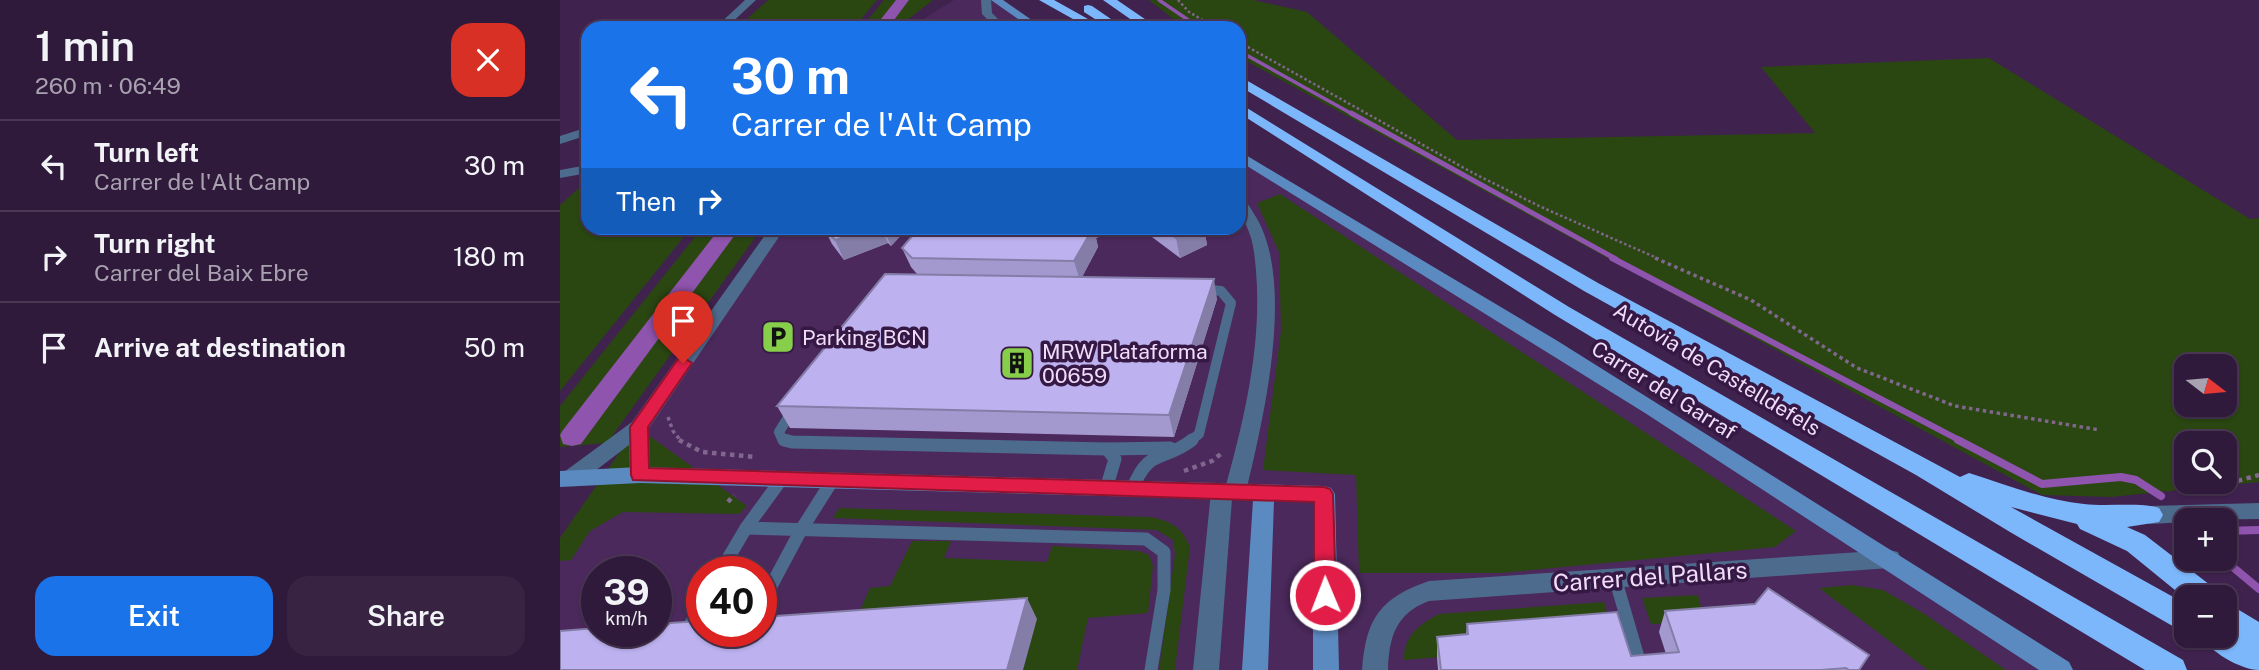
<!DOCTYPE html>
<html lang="en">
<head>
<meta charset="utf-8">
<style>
	:root { --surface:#301a3b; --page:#382342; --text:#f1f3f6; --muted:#a8a1af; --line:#4b3855; --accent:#1a73e8 }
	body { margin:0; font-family:"Public Sans",sans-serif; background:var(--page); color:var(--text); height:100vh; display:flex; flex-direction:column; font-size:26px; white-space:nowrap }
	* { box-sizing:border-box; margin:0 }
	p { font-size:23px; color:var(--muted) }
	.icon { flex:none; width:38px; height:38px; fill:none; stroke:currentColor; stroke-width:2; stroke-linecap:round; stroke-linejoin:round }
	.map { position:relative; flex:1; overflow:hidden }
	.panel { display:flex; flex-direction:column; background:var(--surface); width:560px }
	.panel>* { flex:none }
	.hud { position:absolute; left:21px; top:21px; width:665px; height:214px; border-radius:21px; box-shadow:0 2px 5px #0004,0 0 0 2px var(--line); background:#1a73e8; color:#fff; overflow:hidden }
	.needle { width:46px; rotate:106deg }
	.controls { position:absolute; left:1614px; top:354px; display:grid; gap:14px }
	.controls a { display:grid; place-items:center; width:63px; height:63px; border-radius:14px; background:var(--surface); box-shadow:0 2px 5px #0004,0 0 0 2px var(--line); font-size:35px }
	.speed { position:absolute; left:21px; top:556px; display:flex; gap:14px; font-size:35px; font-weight:700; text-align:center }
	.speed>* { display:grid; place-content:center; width:91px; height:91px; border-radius:50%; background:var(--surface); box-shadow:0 2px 5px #0004,0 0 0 2px var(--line); line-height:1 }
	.speed small { font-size:18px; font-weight:400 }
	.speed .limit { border:10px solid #d22; background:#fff; color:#111 }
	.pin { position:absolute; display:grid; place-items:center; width:60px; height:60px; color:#fff; margin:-72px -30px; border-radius:50% 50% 50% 0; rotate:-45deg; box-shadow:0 0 7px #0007 }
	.pin .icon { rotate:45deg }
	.me { position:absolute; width:77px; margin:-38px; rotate:359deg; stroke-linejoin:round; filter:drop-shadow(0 0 5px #0008) }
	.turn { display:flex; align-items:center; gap:24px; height:147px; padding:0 35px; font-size:32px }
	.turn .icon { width:91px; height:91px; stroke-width:2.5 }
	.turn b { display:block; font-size:49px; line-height:60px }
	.then { display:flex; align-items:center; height:66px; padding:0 35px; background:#0003; gap:14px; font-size:26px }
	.round { display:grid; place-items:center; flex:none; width:74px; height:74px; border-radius:21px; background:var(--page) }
	.head { display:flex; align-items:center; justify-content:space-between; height:119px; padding:0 35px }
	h1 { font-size:42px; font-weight:600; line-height:52px }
	.cta { display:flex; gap:14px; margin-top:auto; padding:14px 35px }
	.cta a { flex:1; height:80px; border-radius:21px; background:var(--accent); color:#fff; font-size:28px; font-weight:600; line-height:80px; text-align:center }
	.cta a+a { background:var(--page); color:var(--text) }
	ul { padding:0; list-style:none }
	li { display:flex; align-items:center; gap:21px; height:91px; padding:0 35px; border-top:2px solid var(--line) }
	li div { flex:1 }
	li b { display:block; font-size:26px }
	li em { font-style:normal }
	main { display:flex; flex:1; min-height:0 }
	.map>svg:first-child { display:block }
	.built { fill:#4b295c; fill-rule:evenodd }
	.green { fill:#2a4611; fill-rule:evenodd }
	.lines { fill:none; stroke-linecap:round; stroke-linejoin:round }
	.stream-far3 { stroke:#8f54ad; stroke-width:3.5 }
	.stream-far2 { stroke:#8f54ad; stroke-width:5 }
	.stream-far1 { stroke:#8f54ad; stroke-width:6 }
	.stream { stroke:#8f54ad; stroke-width:8 }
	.canal { fill:#8f54ad; fill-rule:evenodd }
	.path-far2 { stroke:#80678d; stroke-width:2.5; stroke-dasharray:2.5 2.5; stroke-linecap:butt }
	.path-far1 { stroke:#80678d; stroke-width:3.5; stroke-dasharray:3.5 3.5; stroke-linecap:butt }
	.path { stroke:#80678d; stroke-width:4.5; stroke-dasharray:4.5 4.5; stroke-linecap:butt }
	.lane-far1 { stroke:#4d6b8d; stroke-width:10 }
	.lane { stroke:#4d6b8d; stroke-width:13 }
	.street { fill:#4d6b8d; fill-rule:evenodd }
	.secondary { fill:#5b8ac1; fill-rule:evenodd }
	.highway { fill:#7db7fb; fill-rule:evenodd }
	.wall { fill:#a399ce }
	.shaded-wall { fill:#847da7 }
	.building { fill:#bdb2ef; stroke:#847da7; stroke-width:2 }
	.route { fill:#e11d48; stroke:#92132f; stroke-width:2 }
	.labels { text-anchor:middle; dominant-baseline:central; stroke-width:7; stroke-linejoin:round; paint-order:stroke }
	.poi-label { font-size:21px; fill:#efddf9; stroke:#361844; text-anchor:start }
	.street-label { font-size:21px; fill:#efddf9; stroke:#361844 }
	.near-street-label { font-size:24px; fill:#efddf9; stroke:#361844 }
</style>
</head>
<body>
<main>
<section class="panel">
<div class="head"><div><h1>1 min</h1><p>260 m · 06:49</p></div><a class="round" style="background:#d93025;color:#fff"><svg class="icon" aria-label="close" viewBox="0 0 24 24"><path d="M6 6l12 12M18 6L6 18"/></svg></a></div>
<ul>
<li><svg class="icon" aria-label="left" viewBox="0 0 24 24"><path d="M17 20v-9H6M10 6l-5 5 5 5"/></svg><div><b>Turn left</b><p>Carrer de l'Alt Camp</p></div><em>30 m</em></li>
<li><svg class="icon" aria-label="right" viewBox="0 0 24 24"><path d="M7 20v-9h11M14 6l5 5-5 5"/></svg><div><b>Turn right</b><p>Carrer del Baix Ebre</p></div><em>180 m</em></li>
<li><svg class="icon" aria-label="arrive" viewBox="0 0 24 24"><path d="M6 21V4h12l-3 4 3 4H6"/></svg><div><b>Arrive at destination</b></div><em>50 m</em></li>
</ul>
<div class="cta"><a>Exit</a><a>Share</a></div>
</section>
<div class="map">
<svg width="1699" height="670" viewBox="0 0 1699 670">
	<rect width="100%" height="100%" fill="#40224f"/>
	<g class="built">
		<polygon points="394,0 436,0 478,28 349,28"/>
		<path d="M679,153L1500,670H0V538L217,228H679ZM37,572H96V632H37ZM142,572H201V632H142Z"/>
	</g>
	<g class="green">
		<polygon points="208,0 317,0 294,28 177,28"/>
		<polygon points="324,0 373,0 337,28 301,28"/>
		<path d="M589,0H693L747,12L897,140L1255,133L1201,67L1429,58L1690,219L1699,218V482L1551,497L1482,495L679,57V28H625ZM1626,366H1664V404H1626ZM1626,443H1664V481H1626Z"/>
		<polygon points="28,180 28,228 131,228 0,391 0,205"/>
		<polygon points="720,194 1236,531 1215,547 941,573 799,573 796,475 703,470 721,331 719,252 697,203"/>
		<polygon points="142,228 202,228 47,443 0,447 0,406"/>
		<polygon points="77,427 187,506 179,514 63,512 30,531 11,560 0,561 0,538"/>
		<path d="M279,508L590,517C611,521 622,527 630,547L615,670H599L615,554L613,540L597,530L273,518Z"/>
		<polygon points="352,541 391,541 384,558 487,562 492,546 579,551 589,555 593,566 588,613 528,618 517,670 463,670 476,619 290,633 310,588 330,586"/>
		<polygon points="1292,585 1323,590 1363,613 1446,670 1368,670 1259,588"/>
		<polygon points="1138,595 1142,611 1124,623 1091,624 1082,598"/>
		<path d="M1044,602L1052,633L907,655L844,660C843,636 860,624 879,614Z"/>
	</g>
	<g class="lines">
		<g class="stream-far3">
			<polyline points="599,0 640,28"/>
			<polyline points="679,51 794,115"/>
		</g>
		<polyline class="stream-far2" points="791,113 1056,259"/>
		<polyline class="stream-far1" points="1052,258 1401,441"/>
		<g class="stream">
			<polyline points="1398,440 1482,484 1561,477 1576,480 1601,496"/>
			<polyline points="1664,531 1699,530"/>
			<polyline points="1662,558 1699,589"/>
		</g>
		<g class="canal">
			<polygon points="336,0 349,0 328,28 314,28"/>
			<polygon points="160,228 180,228 21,444 12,446 3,444 0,435 3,430"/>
		</g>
		<g class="path-far2">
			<polyline points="618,0 629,12 656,28"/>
			<polyline points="679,42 913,173 979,206 1099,259"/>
		</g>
		<g class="path-far1">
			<polyline points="1095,258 1191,300 1297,368 1395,406 1540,430"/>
			<polyline points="108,417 113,431 121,441"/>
		</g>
		<g class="path">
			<polyline points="119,440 142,452 196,457"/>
			<polyline points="624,471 652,461 662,453"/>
			<polyline points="1654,493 1670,483 1699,475"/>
			<polyline points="168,502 174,495"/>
		</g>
		<g class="lane-far1">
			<polyline points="230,441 222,439 219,432 232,411"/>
			<polyline points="630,441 639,434 671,303 661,291 643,289"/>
		</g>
		<g class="lane">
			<polyline points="224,440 232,442 547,449 555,459 546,489"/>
			<polyline points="547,449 610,448"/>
			<polyline points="221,480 186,528 586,539 604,552 604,590 591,670"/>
			<path d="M572,490C589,446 603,463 632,440"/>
			<polyline points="160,572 186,528"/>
			<polyline points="1055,578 1078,657"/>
			<polyline points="201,605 241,530 272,481"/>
			<polyline points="126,632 142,604"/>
		</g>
		<g class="street">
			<polygon points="185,0 196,0 166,28 155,28"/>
			<polygon points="421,0 431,0 432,13 447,28 436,28 422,14"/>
			<polygon points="28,127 28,135 0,144 0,136"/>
			<polygon points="28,165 28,173 0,178 0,170"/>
			<path d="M679,198C688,200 691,210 696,217C736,284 703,420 686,492L682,498L672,499L659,670H633L651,492L655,486L666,485C685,416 702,343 696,271C695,260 694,248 691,238C686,220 679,218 679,198Z"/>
			<polygon points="210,228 225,228 89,428 90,475 87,481 80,483 73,481 70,475 69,445 18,484 11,486 4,484 1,478 4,472 72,422"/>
			<polygon points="1699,503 1699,519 1626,520 1626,522 1590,524 1582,521 1579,515 1582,509 1590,506"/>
			<path d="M1330,550L1338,552L1341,559L1338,566L1330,568L869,601C836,613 829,637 828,670H802C806,618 820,598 869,581Z"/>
		</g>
		<g class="secondary">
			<polygon points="431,0 443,0 483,28 471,28"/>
			<polygon points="679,151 996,340 1509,662 1513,670 1479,670 1085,413 679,161"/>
			<polygon points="80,467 764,486 771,488 775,494 779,670 753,670 753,502 714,501 708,670 682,670 693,500 80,483 0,487 0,471"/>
		</g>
		<g class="highway">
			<polygon points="479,0 494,0 544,28 529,28"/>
			<polygon points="543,0 557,0 598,28 583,28"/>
			<polygon points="528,5 532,6 564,28 549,28 524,12 524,6"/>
			<path d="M679,76L1038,283L1400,477L1409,473C1447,485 1484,500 1524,504C1546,507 1580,502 1599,508L1603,515L1599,522L1567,527L1585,535L1654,588L1658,597L1626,599L1567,551L1520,529L1517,524L1451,507L1626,604V632L1616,628L1450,532L1356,475L1024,291L679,86Z"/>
			<polygon points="679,103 1009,307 1623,660 1627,670 1585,670 995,315 679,113"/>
			<path d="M1664,601L1699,622V670C1681,670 1648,651 1641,635H1664Z"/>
		</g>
	</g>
	<g class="wall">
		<polygon points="264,228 561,228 536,238 538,247 522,277 657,299 614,437 230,428 217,406 357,274 351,267 342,248 353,235 346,230 331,246 328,243 284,260 272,244"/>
		<polygon points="580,228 644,228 647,245 620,258"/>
		<polygon points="1105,611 1300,670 878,670 877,658 877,637 906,635 907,624 1071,656 1106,654 1099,632"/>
	</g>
	<g class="shaded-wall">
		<polygon points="310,228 321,228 328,243 284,260 275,240"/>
		<polygon points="323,228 345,228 346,230 331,246"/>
		<polygon points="526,228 561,228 536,238 538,247 520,281 514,261"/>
		<polygon points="641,228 644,228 647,245 620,258 616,238"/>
		<polygon points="654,279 657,299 614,437 609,415"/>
		<polygon points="467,598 477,619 463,670 447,670"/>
	</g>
	<g class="building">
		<polygon points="265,228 310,228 275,240"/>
		<polygon points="359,228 533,228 514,261 352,258 342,248"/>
		<polygon points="601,228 641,228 616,238"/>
		<polygon points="325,274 654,279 609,415 217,406"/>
		<polygon points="1208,588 1309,655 1299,670 1289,670 1286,668 1261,670 881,670 877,637 908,634 907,624 1057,612 1071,656 1119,652 1105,611 1195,604"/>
		<polygon points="467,598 447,670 0,670 0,631 37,628 37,632 94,632 99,633 110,623 142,621 142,632 201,632 201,617"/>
	</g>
	<polygon class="route" points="123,357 132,363 88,427 89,468 764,487 770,489 773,494 776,595 773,601 765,604 758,601 754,595 754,502 73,480 71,475 70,427 118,359"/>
	<defs>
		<symbol id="parking-square" viewBox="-11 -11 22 22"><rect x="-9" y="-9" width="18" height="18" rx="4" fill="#87cf4a" stroke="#361844"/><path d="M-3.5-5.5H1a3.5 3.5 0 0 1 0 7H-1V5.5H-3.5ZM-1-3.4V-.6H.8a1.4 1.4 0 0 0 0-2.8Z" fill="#111"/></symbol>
		<symbol id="building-square" viewBox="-11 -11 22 22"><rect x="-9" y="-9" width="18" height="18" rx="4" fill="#87cf4a" stroke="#361844"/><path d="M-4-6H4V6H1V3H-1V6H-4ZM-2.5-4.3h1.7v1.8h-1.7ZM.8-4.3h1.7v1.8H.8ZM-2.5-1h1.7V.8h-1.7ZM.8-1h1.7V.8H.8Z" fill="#111"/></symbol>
	</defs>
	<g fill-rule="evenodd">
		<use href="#parking-square" x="199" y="318" width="38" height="38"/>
		<use href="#building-square" x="438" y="344" width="38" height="38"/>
	</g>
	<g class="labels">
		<g class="poi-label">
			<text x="242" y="337">Parking BCN</text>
			<text x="482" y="351">MRW Plataforma<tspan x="482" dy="24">00659</tspan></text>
		</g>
		<g class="street-label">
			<text transform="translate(1157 369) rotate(31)">Autovia de Castelldefels</text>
			<text transform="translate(1104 390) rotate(32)">Carrer del Garraf</text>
		</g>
		<g class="near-street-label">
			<text transform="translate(1090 576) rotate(-4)">Carrer del Pallars</text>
		</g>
	</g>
</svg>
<div class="controls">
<a><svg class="needle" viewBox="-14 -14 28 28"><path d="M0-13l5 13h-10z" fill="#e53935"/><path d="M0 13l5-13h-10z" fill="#a8a1af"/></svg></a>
<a><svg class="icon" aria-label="search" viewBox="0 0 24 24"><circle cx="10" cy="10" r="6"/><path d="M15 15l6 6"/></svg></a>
<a>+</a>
<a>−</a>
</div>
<div class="speed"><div>39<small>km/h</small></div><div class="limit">40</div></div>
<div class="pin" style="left:123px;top:363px;background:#d93025"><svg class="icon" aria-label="arrive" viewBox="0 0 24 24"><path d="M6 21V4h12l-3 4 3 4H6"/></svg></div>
<svg class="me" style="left:765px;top:595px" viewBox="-20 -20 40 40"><circle r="17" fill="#e11d48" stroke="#fff" stroke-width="3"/><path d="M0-11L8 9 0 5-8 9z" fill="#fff"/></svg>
<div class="hud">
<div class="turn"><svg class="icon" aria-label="left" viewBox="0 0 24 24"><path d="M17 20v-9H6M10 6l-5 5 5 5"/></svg><div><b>30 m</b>Carrer de l'Alt Camp</div></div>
<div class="then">Then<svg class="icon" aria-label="right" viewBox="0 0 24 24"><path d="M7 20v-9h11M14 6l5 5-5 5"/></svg></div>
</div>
</div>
</main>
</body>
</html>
